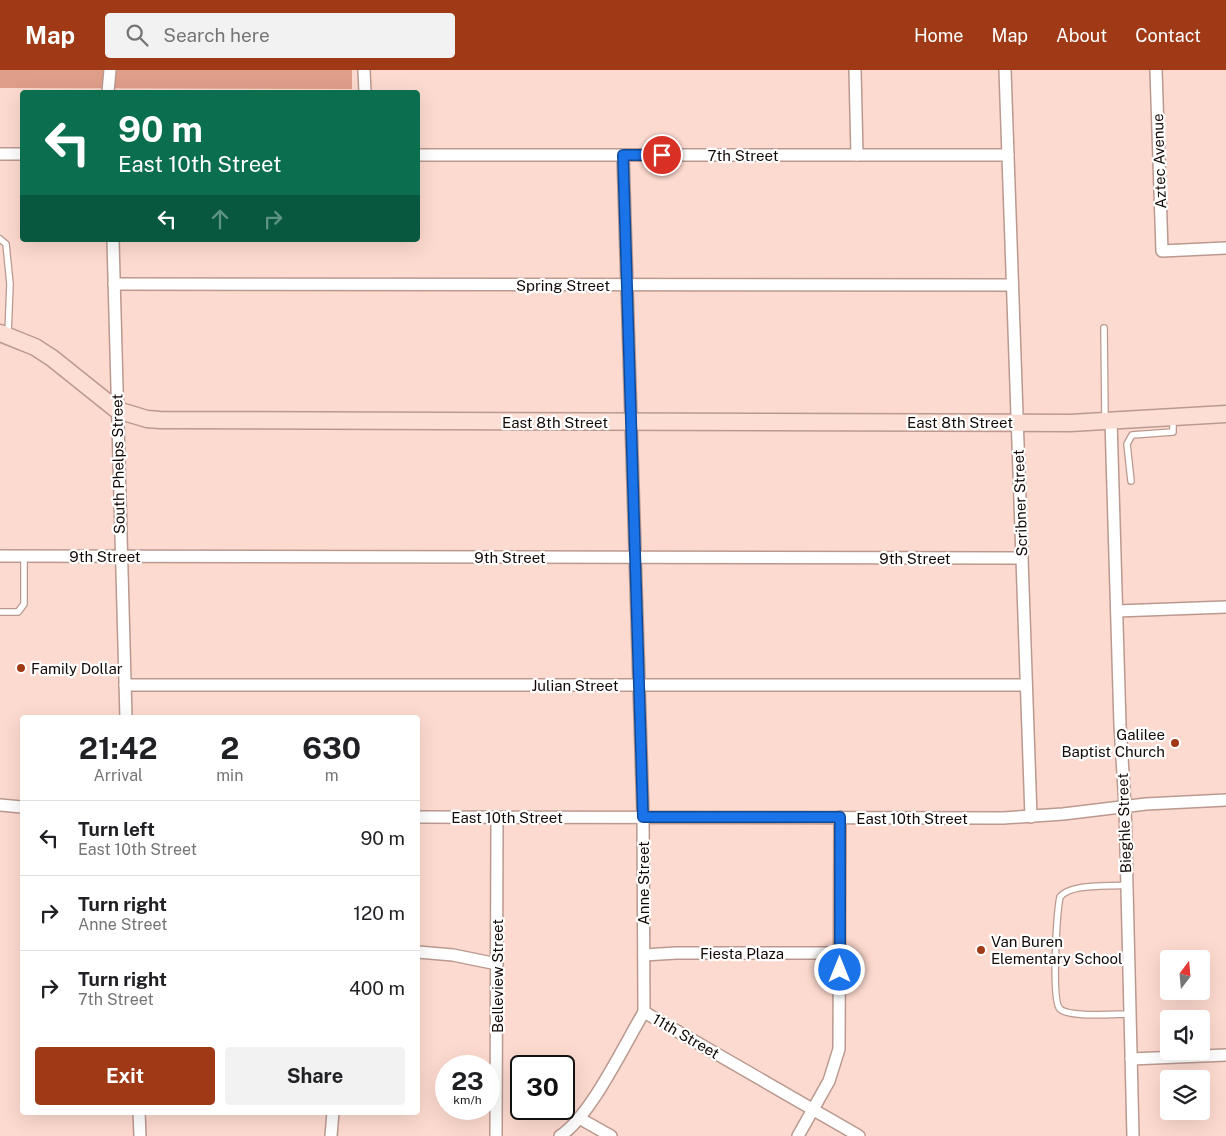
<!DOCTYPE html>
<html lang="en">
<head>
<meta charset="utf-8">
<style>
	:root { --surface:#fff; --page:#f2f2f2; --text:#202124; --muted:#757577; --line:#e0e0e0; --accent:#a03915 }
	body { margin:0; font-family:"Public Sans",sans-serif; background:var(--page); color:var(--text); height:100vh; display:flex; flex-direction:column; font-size:19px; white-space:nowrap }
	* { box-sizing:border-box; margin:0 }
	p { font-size:16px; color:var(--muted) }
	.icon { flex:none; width:28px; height:28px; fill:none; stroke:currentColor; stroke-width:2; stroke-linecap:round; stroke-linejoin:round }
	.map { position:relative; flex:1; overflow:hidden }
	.drawer { position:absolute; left:20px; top:645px; width:400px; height:400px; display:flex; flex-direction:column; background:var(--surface); border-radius:5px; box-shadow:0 5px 20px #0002 }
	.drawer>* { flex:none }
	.banner { position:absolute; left:20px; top:20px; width:400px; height:152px; border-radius:5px; box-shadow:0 5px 20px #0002; background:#0b6e4f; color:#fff; overflow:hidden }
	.needle { width:32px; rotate:16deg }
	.fabs { position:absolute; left:1160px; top:880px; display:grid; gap:10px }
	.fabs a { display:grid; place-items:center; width:50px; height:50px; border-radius:5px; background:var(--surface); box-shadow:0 5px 20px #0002; font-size:25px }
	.speed { position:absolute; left:435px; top:985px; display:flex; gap:10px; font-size:25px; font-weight:700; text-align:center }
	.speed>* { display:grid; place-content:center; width:65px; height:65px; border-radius:50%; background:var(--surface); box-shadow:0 5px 20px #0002; line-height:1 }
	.speed small { font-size:12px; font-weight:400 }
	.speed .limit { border:2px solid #111; border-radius:8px; background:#fff; color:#111 }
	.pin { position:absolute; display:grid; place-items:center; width:42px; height:42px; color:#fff; margin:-21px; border:2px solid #fff; border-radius:50%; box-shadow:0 1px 5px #0007 }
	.me { position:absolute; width:55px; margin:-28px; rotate:0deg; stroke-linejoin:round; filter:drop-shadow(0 0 4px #0008) }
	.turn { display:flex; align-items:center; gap:18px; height:105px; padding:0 15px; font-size:22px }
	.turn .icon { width:65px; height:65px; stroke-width:2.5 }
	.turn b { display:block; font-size:35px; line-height:42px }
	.lanes { display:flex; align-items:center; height:48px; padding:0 15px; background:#0003; justify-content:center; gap:25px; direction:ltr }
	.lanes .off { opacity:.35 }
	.eta { display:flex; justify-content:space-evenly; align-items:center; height:85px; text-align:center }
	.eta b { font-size:30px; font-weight:700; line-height:35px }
	.primary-button { display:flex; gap:10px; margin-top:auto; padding:10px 15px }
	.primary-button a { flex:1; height:58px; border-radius:5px; background:var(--accent); color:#fff; font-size:20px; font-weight:700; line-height:58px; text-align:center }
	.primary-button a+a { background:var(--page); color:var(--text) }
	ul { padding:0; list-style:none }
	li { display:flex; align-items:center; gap:15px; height:75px; padding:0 15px; border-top:1px solid var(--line) }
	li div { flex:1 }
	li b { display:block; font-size:19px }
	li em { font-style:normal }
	header { display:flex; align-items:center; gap:30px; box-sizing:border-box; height:70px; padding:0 25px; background:var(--accent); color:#fff }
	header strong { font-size:24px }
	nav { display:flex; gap:28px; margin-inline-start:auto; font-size:18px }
	.search { width:350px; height:45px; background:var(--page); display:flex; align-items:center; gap:12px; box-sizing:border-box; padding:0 18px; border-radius:5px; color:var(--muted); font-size:19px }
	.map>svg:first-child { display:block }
	.green { fill:#df9e8a }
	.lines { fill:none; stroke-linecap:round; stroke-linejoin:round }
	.lane-casing { stroke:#ba998f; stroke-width:8 }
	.street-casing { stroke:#ba998f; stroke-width:14 }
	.secondary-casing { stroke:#ba998f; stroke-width:19 }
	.lane { stroke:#fff; stroke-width:5.5 }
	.street { stroke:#fff; stroke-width:11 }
	.secondary { stroke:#fcded5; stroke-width:16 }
	.route-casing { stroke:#114b97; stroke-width:12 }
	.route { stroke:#1a73e8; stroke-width:9 }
	.poi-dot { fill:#a03915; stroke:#fff; stroke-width:2 }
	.labels { text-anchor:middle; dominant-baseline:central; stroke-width:4.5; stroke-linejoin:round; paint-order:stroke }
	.street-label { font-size:15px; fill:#130906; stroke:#fff }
	.poi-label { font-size:15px; fill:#130906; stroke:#fff; text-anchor:start }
</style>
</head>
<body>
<header>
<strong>Map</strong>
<div class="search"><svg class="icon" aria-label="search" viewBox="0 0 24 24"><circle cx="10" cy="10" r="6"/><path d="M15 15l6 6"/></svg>Search here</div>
<nav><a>Home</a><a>Map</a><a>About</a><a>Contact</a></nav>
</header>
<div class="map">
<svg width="1226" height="1066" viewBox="0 0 1226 1066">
	<rect width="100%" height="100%" fill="#fddacf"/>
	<polygon class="green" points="0,0 352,0 352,19 0,18"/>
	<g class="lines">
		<defs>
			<g id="lane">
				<polyline points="0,169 6,174 10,214 8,264"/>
				<polyline points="1104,258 1105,349"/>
				<polyline points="1131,411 1127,374 1132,365 1173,362 1173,349"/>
				<polyline points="0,542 18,542 24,534 24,486"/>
				<path d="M1126,815C1108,817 1071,813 1060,827C1057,842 1051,930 1060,939C1070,948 1116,944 1130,944"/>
			</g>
			<g id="street">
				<polyline points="364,0 365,22"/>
				<polyline points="855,0 857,85"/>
				<polyline points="1005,0 1031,747"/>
				<polyline points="1156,0 1162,181 1226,178"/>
				<polyline points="108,22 110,0"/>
				<polyline points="0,84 22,84"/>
				<polyline points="418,85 1008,85"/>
				<polyline points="623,85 643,747 644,942"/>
				<polyline points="113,170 126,648"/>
				<polyline points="114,214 1012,215"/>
				<polyline points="1111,351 1120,655 1125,736 1133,1066"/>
				<polyline points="0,486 1021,488"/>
				<polyline points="1117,541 1226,537"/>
				<polyline points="125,615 1025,615"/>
				<polyline points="0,735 22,737"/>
				<polyline points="418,747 1003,748 1063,744 1146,734 1226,730"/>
				<polyline points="418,882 453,885 497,894"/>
				<polyline points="644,885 676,883 840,883"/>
				<polyline points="644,942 859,1066"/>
				<polyline points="1131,989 1226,985"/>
				<polyline points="139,1042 140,1066"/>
				<polyline points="579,1048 611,1066"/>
				<polyline points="331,1066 333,1042"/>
				<polyline points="496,1066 497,747"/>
				<path d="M560,1066C591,1046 624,975 644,942"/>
				<polyline points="798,1066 829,1011 839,979 840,747"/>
			</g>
			<polyline id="secondary" points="0,263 35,277 52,288 117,340 147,349 160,350 1070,353 1226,344"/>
		</defs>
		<use href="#lane" class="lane-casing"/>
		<use href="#street" class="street-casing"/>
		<use href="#secondary" class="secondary-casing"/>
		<use href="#lane" class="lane"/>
		<use href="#street" class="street"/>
		<use href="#secondary" class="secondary"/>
	</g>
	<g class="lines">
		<defs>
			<polyline id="route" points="662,85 623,85 643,747 840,747 840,900"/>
		</defs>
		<use href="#route" class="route-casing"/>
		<use href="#route" class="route"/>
	</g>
	<g class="poi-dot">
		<circle cx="21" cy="598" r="5"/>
		<circle cx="1175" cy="673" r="5"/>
		<circle cx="981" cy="880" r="5"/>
	</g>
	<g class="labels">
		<g class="street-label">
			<text x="743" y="85">7th Street</text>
			<text transform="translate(1159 91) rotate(-92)">Aztec Avenue</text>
			<text x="563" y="215">Spring Street</text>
			<text x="555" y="352">East 8th Street</text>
			<text x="960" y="352">East 8th Street</text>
			<text transform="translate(118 394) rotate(-91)">South Phelps Street</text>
			<text transform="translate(1020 433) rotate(-92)">Scribner Street</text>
			<text x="105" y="486">9th Street</text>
			<text x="510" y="487">9th Street</text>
			<text x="915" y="488">9th Street</text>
			<text x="575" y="615">Julian Street</text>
			<text x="507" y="747">East 10th Street</text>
			<text x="912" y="748">East 10th Street</text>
			<text transform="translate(1124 753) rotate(-92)">Bieghle Street</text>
			<text transform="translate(643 813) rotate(-90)">Anne Street</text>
			<text x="742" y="883">Fiesta Plaza</text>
			<text transform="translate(497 906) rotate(-90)">Belleview Street</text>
			<text transform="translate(686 966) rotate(30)">11th Street</text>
		</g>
		<g class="poi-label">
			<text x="31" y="598">Family Dollar</text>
			<text x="1165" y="664" text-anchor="end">Galilee<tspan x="1165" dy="17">Baptist Church</tspan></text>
			<text x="991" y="871">Van Buren<tspan x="991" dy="17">Elementary School</tspan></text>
		</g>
	</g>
</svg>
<div class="fabs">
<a><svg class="needle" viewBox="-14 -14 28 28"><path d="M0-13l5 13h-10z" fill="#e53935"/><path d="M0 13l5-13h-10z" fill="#757577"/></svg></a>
<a><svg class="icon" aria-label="sound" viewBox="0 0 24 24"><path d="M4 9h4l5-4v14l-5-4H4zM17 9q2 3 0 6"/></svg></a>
<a><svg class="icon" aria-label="layers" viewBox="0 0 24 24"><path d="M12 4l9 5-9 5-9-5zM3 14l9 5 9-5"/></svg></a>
</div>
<div class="speed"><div>23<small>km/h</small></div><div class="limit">30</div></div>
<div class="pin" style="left:662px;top:85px;background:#d93025"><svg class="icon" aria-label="arrive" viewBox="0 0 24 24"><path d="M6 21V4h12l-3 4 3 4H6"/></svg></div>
<svg class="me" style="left:840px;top:900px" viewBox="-20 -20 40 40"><circle r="17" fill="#1a73e8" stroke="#fff" stroke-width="3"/><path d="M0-11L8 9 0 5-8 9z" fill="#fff"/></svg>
<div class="banner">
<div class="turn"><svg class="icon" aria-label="left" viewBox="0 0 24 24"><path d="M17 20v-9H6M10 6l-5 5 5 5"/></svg><div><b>90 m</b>East 10th Street</div></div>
<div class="lanes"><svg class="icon" aria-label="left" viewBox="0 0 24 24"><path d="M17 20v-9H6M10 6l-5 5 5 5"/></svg><svg class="icon off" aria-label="ahead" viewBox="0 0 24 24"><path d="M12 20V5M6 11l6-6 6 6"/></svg><svg class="icon off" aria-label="right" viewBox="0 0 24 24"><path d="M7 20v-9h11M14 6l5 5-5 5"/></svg></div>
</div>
<section class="drawer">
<div class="eta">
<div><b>21:42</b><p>Arrival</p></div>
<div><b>2</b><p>min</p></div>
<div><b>630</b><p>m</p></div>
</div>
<ul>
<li><svg class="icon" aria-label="left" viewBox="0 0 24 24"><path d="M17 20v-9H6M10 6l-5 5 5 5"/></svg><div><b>Turn left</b><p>East 10th Street</p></div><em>90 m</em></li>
<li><svg class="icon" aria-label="right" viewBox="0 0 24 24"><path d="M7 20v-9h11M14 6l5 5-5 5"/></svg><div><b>Turn right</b><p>Anne Street</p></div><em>120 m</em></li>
<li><svg class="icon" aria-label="right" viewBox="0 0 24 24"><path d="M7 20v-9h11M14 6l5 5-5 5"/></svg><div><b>Turn right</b><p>7th Street</p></div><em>400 m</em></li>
</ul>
<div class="primary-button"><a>Exit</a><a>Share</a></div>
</section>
</div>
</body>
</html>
